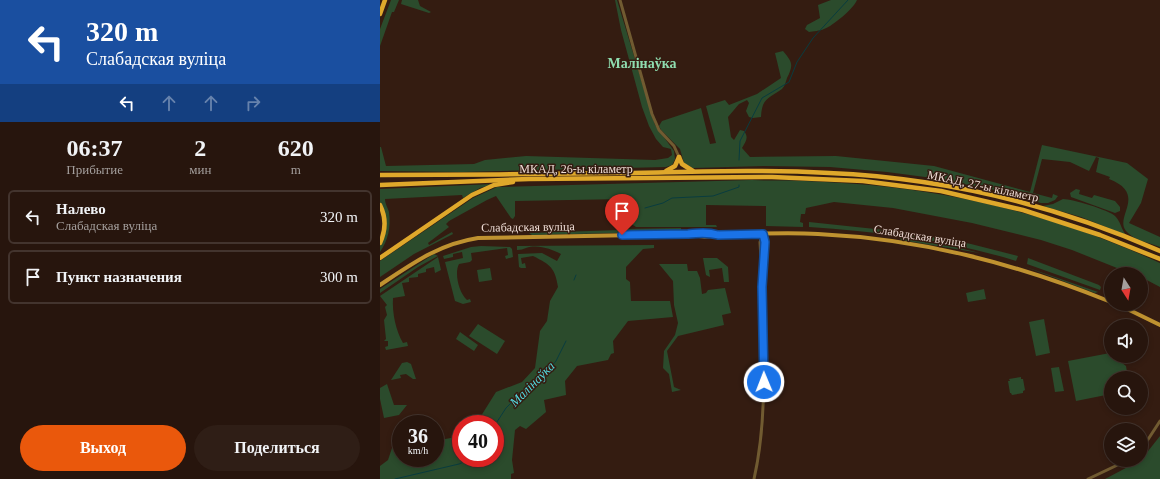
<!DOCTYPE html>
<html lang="ru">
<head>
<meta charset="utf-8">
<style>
	:root { --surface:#27150d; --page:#2f1e16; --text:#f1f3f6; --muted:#a49f9d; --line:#43342e; --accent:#ea580c }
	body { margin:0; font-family:Georgia,serif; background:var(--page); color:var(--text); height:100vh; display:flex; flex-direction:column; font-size:15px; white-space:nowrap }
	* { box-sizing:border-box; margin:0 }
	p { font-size:13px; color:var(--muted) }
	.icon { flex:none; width:22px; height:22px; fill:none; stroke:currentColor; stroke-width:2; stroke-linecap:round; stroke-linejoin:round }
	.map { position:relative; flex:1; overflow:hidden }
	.drawer { display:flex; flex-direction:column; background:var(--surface); width:380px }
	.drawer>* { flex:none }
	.banner { background:#1a4fa0; color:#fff; overflow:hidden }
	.needle { width:26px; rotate:169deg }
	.fabs { position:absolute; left:724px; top:267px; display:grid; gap:8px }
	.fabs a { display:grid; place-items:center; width:44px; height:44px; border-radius:50%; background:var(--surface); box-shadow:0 2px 6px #0003,0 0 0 1px var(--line); font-size:20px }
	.speed { position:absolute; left:12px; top:415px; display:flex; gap:8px; font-size:20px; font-weight:700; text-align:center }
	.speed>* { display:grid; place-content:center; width:52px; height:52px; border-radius:50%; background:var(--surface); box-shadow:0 2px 6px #0003,0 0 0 1px var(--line); line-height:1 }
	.speed small { font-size:10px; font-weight:400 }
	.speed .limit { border:6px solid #d22; background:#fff; color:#111 }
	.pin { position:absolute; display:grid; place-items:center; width:34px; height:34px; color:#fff; margin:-41px -17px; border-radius:50% 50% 50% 0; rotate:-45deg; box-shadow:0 0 4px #0007 }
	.pin .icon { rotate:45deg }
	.me { position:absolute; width:44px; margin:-22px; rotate:359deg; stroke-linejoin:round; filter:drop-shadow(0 0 3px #0008) }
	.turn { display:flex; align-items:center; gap:14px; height:84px; padding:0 20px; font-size:18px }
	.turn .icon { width:52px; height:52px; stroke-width:2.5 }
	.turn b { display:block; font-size:28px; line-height:34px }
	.lanes { display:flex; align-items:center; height:38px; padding:0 20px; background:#0003; justify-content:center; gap:20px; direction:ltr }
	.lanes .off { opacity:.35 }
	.eta { display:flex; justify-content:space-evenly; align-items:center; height:68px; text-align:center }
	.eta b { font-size:24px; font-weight:700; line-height:28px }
	.action { display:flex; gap:8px; margin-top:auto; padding:8px 20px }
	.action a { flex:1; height:46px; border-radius:24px; background:var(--accent); color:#fff; font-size:16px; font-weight:700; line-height:46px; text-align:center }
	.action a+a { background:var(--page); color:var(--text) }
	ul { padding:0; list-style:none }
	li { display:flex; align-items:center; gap:12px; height:54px; margin:0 8px 6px; padding:0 12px; border:2px solid var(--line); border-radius:6px }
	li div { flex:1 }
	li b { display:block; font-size:15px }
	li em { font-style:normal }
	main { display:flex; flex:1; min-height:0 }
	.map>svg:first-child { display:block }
	.green { fill:#2b4b2c }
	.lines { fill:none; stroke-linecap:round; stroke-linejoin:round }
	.stream { stroke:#093c3f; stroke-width:1 }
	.minor { stroke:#715b31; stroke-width:3 }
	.major { stroke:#bf9230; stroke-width:4 }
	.highway { stroke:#dfa82b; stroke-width:4.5 }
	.route-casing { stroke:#114b97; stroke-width:10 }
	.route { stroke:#1a73e8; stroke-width:7 }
	.labels { text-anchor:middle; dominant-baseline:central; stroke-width:3; stroke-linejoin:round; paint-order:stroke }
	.street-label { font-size:12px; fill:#eedcd5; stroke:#341c11 }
	.water-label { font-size:13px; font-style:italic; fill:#52d8de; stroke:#341c11 }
	.quarter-label { font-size:14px; font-weight:bold; fill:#8fdcaf; stroke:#341c11 }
</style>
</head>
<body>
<main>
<section class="drawer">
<div class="banner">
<div class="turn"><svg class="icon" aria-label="left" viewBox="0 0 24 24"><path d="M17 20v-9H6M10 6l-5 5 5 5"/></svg><div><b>320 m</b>Слабадская вуліца</div></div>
<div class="lanes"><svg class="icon" aria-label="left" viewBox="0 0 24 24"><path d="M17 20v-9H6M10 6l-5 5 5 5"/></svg><svg class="icon off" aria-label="ahead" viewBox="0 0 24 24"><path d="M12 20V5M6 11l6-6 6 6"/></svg><svg class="icon off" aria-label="ahead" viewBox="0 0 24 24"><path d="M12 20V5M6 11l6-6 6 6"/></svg><svg class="icon off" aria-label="right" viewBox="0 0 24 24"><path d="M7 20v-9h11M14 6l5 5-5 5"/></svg></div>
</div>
<div class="eta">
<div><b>06:37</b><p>Прибытие</p></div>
<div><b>2</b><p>мин</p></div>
<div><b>620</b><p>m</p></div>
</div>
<ul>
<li><svg class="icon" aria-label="left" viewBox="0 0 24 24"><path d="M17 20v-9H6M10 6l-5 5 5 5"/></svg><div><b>Налево</b><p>Слабадская вуліца</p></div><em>320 m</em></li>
<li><svg class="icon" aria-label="arrive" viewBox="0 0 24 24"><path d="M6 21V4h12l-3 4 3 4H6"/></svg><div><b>Пункт назначения</b></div><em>300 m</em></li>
</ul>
<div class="action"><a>Выход</a><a>Поделиться</a></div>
</section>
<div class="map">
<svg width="780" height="479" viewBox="0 0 780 479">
	<rect width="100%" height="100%" fill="#341c11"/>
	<g class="green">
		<polygon points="11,0 19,0 14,12 12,12 0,46 0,29"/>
		<polygon points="22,0 38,0 40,6 51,12 49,13 21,4"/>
		<polygon points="235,0 237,0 275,125 294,151 295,159 292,165 286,167 82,172 0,171 0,147 1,147 6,166 94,164 105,160 146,156 275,160 288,158 292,155 291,149 283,147 276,139 269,126 262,107 241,30"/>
		<path d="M451,0H477C474,8 453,26 444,29C440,31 433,31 429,32L425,29L427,25L440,18L438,5Z"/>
		<path d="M403,51C412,62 414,64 407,78C406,81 405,86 402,89C388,99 382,98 381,117L373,118L369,117L366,111L369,103L367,100L359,104L348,117L351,137L354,140L360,130L364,131C369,138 366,141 362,148L370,157L456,156L554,166L650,192L662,145L747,163L768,179L761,203L749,223L780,237V247C770,243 753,240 746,231C734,217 768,194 729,179L730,177L716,172L719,158L716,157L709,171L690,162L662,159L653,193L672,198L673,194L678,196L675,200L668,203H661L611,189L545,177L507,172L450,167L384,166L313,168L304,163L300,149L281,130L279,126L282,121L321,108L330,144L336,143L326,106L345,100L349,105L377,94L401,78L395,53Z"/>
		<path d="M372,180C389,181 406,180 424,181C446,182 468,183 490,185C589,194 690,221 780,263V287L761,277V274H752L692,250L661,240L592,223L513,208L454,202L426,208L425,214H421L420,222L423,223V227L386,226V206L326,205V225H336L337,227H256L247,221L249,203H245V199L135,201V216L133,219L131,218L116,196L107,200L69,221L66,224L69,227L48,243L49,245L72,232L73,234L34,254L0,277V261L93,198L117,187Z"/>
		<path d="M113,184L100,188L83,198L82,195L5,199C5,204 8,208 9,212C11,228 8,240 0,252V245L4,237L0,203V189Z"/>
		<polygon points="696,189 700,190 699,194 712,198 714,195 735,201 740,207 740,211 735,213 691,197 690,193"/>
		<path d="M683,199C692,199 729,210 735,216C741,222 741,229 746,235L701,217L663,206L673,204Z"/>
		<path d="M429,222L533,233L591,244L638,256L636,261C569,240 499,232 429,227Z"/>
		<polygon points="301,228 301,230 247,232 243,229"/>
		<polygon points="240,230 240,232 237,233 152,235 149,233"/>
		<polygon points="520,238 575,247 600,253 521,240"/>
		<path d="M274,245V248L263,249L246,267V279L250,282L251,301H290L293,317L248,321L233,341L234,353L231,354L228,360L197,366L185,381L186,395L164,400L166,412L146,429L140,426L135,430L132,460L134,473L131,474V479H0V466L8,460L12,448L21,447V458H55V441L81,436V458H115V424H96L116,392L142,382L155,368L160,331L167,321L170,301L178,287C175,268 171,265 153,256L141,258L142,264L145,263L146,268H141L139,267L138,254L162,253L177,261L181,254C171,249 158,244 146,248C143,249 141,250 137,250V246Z"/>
		<path d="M101,246L130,247L132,249L133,257L126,259L125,256L128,255L127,248L91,253L92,260L90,262L79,264C74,273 79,293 87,300L90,299L91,302L83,304L75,301L65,262L83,258L82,252L73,254V257L64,259L63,256L91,247Z"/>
		<polygon points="54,254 58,256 38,267 0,293 0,289"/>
		<path d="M58,257L61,270L55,273L54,267L46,269V272L38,274V277L29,278V282L22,283L25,296L13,298C12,313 16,331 23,343L27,342L28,346L6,350L5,347L8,346V341H4L6,339L4,320L7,315L5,307L7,305L0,296Z"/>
		<polygon points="323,258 337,258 348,267 349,282 344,282 342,268 329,270 330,277 326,275"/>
		<polygon points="648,258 719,285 721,287 720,290 647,264"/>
		<polygon points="279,264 307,264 308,271 317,271 320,278 322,294 326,293 328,290 345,288 351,313 342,315 344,325 298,336 287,351 294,387 301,390 292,392 289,374 283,368 284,351 295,335 298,323 294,305 293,281"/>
		<polygon points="643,266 718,292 715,293"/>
		<polygon points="110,268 112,280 99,282 97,270"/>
		<polygon points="604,289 606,299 588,302 586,293"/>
		<polygon points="664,319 670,353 656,356 649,322"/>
		<polygon points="98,324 125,341 117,354 89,336"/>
		<polygon points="80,332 98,345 94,351 76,339"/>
		<polygon points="730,353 731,356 733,356 746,366 748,378 731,378 731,394 696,401 688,361"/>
		<polygon points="27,362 31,364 36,379 33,379 26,374 20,375 21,378 11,380 22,363"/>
		<polygon points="679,367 684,391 675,392 671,368"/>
		<polygon points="641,377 641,379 643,379 645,390 643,391 643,393 632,395 631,393 630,393 628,381 630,381 629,379"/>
		<polygon points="7,384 14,405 27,405 19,415 4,418 0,399 0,388"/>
		<polygon points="780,436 780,479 725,479 761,460"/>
	</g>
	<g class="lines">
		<g class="stream">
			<polyline points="359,160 360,141 382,98 409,82 417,62 433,38 468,0"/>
			<polyline points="265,208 283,203 292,198 333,196 359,187 359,185"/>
			<polyline points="253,222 255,212 258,211"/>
			<polyline points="194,280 196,275"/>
			<polyline points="115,425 126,408 137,397 167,372 176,361 186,341"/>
			<polyline points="15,479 79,464 93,458"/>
		</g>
		<g class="minor">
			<polyline points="240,0 272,114 279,130 294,146 299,157"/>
			<polyline points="382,277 380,242 383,235"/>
			<polyline points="761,448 767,441 780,421"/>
			<path d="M374,479C388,417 383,354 382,291C382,272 387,253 383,234"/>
			<polyline points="708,479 748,460"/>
		</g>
		<g class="major">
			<path d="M308,234C318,237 328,237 338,235C371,234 404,232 438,234C542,239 634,263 731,302"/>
			<path d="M0,285C33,263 59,244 98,238L308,234C318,233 328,232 337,235"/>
			<polyline points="737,304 780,325"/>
		</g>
		<g class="highway">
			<polyline points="0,14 5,0"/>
			<polyline points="299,157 302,164 313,171"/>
			<polyline points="286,171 295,166 299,157"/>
			<path d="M0,175C80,175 159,174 239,173C309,172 379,169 449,173C563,178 676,205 780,251"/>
			<polyline points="0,185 149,179 392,177 483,181 561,191 643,210 720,235 780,259"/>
			<path d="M0,205C6,217 6,230 0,243"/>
			<polyline points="0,258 92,195 114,185 133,182"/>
		</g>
	</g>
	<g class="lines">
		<defs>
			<path id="route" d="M242,235L308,234C318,233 328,232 338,235L383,234L385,242L382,287L384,382"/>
		</defs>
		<use href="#route" class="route-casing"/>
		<use href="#route" class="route"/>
	</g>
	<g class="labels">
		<g class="street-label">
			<text x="196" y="169">МКАД, 26-ы кіламетр</text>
			<text transform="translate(603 186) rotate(12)">МКАД, 27-ы кіламетр</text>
			<text transform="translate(148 227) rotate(-1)">Слабадская вуліца</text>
			<text transform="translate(540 236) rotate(9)">Слабадская вуліца</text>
		</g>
		<g class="water-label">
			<text transform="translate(152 384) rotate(-45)">Малінаўка</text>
		</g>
		<g class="quarter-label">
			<text x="262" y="63">Малінаўка</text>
		</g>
	</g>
</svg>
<div class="fabs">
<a><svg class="needle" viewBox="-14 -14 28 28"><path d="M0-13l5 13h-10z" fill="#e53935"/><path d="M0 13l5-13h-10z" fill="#a49f9d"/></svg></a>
<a><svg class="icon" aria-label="sound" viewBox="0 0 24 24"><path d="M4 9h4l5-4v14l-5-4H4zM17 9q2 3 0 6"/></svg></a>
<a><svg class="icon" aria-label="search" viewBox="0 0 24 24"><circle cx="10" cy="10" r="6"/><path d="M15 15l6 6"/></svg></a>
<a><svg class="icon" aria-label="layers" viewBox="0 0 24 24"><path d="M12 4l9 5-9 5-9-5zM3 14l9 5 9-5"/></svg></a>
</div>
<div class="speed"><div>36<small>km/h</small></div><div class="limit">40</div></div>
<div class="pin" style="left:242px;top:235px;background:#d93025"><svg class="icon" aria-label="arrive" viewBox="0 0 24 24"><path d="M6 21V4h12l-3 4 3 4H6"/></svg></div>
<svg class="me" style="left:384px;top:382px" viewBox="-20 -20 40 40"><circle r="17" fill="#1a73e8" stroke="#fff" stroke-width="3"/><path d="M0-11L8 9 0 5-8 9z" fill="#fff"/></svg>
</div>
</main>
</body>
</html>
